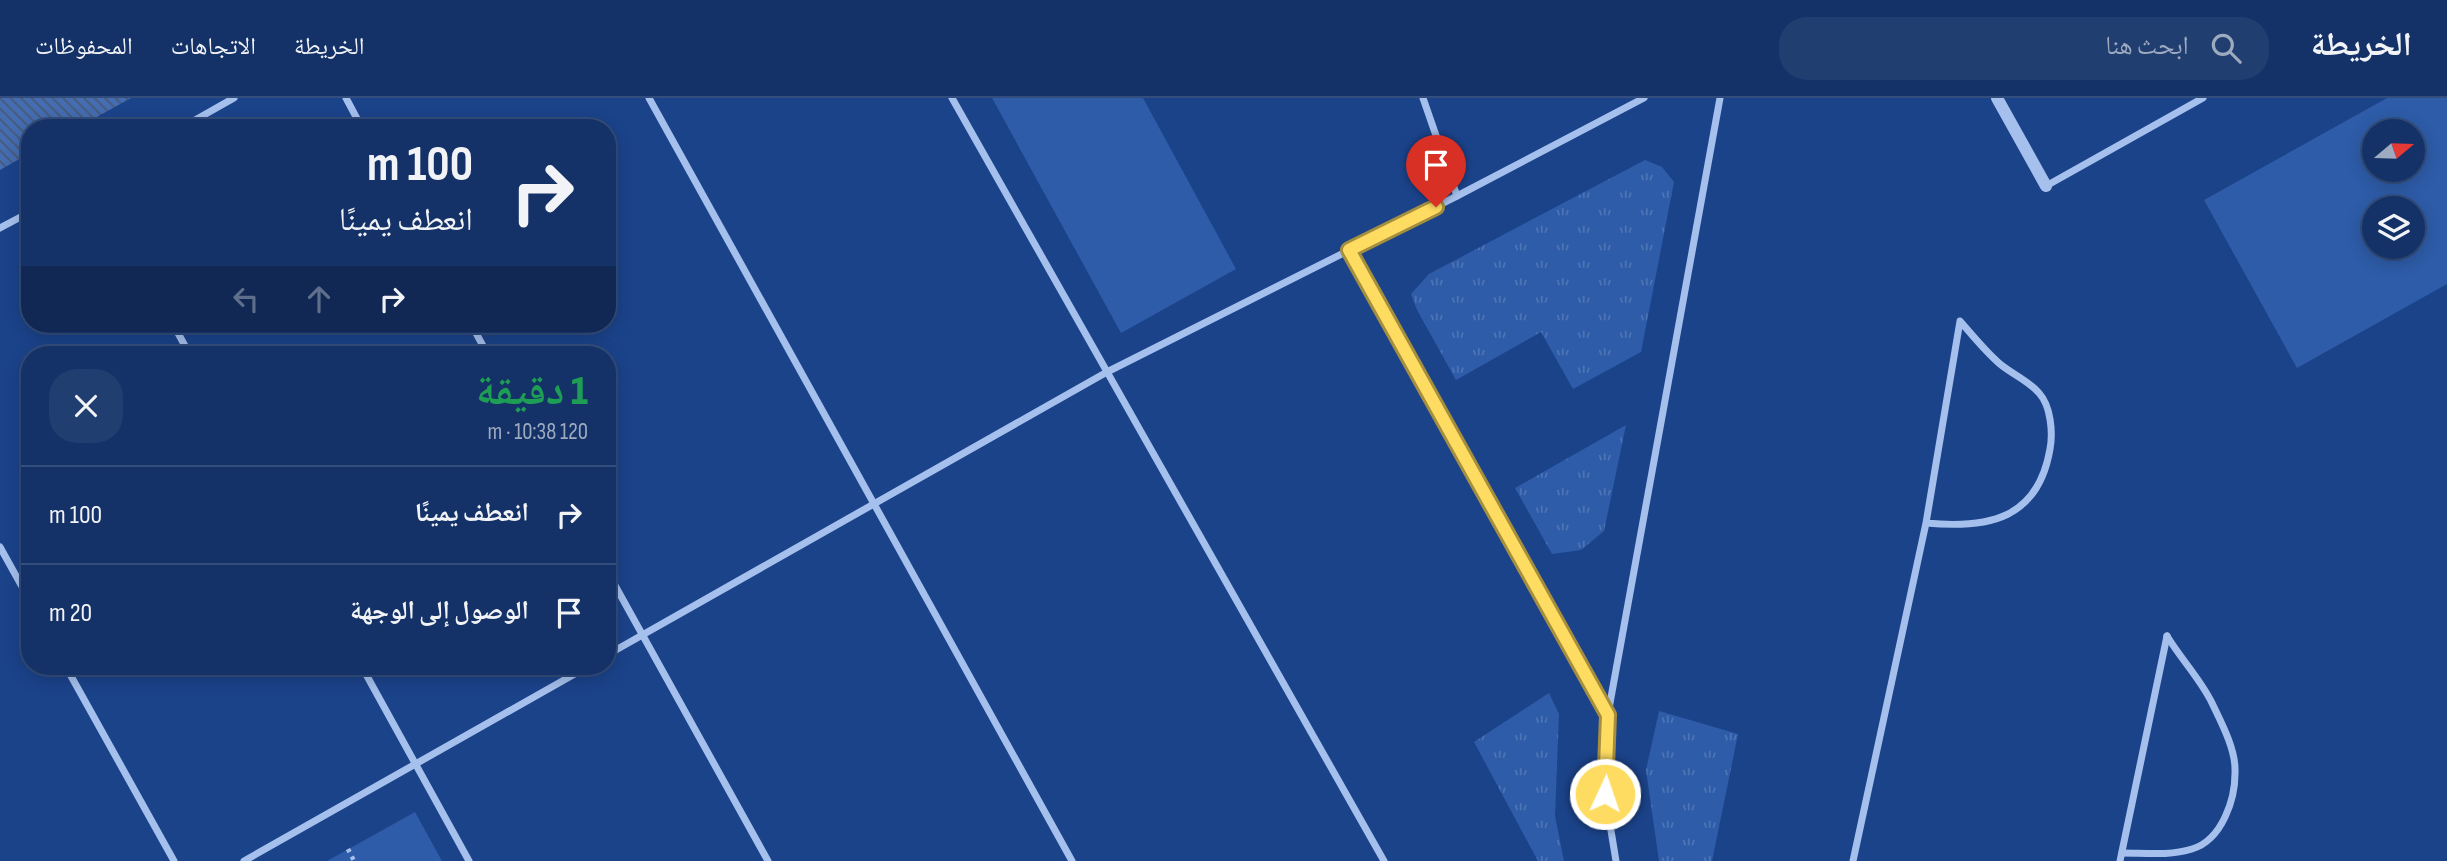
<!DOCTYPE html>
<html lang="ar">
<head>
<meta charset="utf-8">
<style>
	:root { --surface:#143268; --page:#213e71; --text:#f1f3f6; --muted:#9daac0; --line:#334d7c }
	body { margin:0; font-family:"Sofia Sans Condensed","Noto Naskh Arabic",sans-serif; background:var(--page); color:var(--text); direction:rtl; height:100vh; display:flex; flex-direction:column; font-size:26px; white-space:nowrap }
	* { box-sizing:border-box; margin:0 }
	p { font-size:23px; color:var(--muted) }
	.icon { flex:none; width:38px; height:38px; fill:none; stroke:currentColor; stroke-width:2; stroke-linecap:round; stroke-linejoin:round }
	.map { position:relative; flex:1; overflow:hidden; direction:ltr }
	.panel { position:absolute; left:21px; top:248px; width:595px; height:329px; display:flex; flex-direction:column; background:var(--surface); border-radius:28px; box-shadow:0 4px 18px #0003,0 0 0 2px var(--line); direction:rtl }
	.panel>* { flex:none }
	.top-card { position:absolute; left:21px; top:21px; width:595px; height:214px; border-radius:28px; box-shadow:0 4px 18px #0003,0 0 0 2px var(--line); direction:rtl; background:#143268; color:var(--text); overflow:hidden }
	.needle { width:46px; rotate:71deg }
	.controls { position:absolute; left:2362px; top:21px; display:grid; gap:14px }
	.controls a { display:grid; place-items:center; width:63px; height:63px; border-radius:50%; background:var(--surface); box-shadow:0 4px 18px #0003,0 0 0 2px var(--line); font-size:35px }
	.pin { position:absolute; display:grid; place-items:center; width:60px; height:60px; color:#fff; margin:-72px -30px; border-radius:50% 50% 50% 0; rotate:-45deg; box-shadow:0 0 7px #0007 }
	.pin .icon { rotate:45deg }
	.me { position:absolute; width:77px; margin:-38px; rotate:3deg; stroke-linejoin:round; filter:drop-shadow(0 0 5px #0008) }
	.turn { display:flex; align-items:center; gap:24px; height:147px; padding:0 28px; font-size:32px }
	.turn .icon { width:91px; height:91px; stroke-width:2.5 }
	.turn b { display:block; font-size:49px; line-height:60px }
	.lanes { display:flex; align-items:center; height:66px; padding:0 28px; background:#0003; justify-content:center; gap:35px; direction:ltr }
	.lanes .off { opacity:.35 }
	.round { display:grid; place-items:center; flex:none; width:74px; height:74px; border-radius:28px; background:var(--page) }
	.overview { display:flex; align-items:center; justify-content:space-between; height:119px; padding:0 28px }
	h1 { font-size:42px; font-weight:800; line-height:52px; color:#1e9e55 }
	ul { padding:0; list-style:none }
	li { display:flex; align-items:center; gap:21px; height:98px; padding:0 28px; border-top:2px solid var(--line) }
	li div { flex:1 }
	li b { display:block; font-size:26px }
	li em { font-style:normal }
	header { display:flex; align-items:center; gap:42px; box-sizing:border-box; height:98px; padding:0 35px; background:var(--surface); border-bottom:2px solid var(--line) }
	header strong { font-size:33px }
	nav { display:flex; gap:38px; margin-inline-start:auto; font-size:24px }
	.search { width:490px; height:63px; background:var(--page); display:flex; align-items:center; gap:18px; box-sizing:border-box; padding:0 24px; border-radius:28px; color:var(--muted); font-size:26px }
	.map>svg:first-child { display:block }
	.grass { fill:url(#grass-tufts) }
	.green { fill:#2e5ca8; fill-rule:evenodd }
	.building { fill:url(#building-back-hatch) }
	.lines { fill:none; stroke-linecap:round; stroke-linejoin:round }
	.path { stroke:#a5c0ed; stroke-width:4.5; stroke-dasharray:3.5 5; stroke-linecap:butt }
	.minor { stroke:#a5c0ed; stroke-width:7 }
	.tertiary { stroke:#a5c0ed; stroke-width:12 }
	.route-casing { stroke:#a58f3f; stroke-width:18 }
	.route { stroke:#fedc61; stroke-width:12 }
</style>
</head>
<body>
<header>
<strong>الخريطة</strong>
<div class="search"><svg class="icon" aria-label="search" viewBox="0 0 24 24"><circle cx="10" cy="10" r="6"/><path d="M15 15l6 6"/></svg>ابحث هنا</div>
<nav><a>الخريطة</a><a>الاتجاهات</a><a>المحفوظات</a></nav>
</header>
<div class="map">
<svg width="2447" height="763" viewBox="0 0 2447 763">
	<defs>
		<pattern id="grass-tufts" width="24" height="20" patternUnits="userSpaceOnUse" patternTransform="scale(1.75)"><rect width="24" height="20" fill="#2e5ca8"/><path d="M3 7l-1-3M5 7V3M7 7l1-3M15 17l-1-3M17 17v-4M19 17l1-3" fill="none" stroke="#4d74b5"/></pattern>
		<pattern id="building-back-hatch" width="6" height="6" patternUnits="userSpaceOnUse" patternTransform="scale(1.75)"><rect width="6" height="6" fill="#446db2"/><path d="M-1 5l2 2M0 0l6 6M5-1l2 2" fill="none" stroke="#495975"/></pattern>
	</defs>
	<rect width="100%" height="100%" fill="#1b438a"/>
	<g class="grass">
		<polygon points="1645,62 1662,69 1674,84 1641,254 1573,291 1541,234 1456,282 1417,212 1411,196 1429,176"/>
		<polygon points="1626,327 1604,433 1581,452 1552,456 1515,390"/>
		<polygon points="1549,595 1559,616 1555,718 1564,763 1538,763 1474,644"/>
		<polygon points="1659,613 1738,636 1712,763 1659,763 1646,672"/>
	</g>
	<g class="green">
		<polygon points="992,0 1143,0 1236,171 1121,235"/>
		<path d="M2387,0H2447V186L2297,270L2204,102ZM2413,33V72H2375V33ZM2375,110H2413V149H2375Z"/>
		<polygon points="415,714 442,763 327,763"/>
	</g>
	<polygon class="building" points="0,0 131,0 77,30 30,30 30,55 0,72"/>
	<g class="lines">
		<polyline class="path" points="348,751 354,763"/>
		<g class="minor">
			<polyline points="346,0 362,30"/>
			<polyline points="649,0 1072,763"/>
			<polyline points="952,0 1384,763"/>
			<polyline points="1423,0 1457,98"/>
			<polyline points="181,30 234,0"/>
			<polyline points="2046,88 2203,0"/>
			<polyline points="0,130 30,114"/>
			<polyline points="1349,152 1608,616"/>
			<polyline points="173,226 190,257"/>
			<polyline points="471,226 488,257"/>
			<polyline points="0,449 30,503"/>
			<polyline points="607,473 768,763"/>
			<polyline points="607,557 1107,274 1457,98 1644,0"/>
			<polyline points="66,569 174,763"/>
			<polyline points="362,569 469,763"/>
			<path d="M2122,755C2145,755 2169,758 2192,751C2222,742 2236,701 2235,671C2235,650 2221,624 2212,605C2201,582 2181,561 2167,538"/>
			<polyline points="244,763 587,569"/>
			<polyline points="1616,763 1605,696 1608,616 1720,0"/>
			<path d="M1853,763L1926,425L1960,223C1973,238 1986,254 2000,266C2012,276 2029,283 2039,295C2051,308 2053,335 2050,351C2038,421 1989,431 1926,425"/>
			<polyline points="2120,763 2167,538"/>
		</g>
		<polyline class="tertiary" points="1997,0 2046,88"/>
	</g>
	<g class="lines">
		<defs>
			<polyline id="route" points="1436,109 1349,152 1608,617 1605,696"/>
		</defs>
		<use href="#route" class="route-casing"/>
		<use href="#route" class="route"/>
	</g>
</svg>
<div class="controls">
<a><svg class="needle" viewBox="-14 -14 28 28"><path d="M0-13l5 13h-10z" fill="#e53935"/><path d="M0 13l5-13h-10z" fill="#9daac0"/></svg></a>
<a><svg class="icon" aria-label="layers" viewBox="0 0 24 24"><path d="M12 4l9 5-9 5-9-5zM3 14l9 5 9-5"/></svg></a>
</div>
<div class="pin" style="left:1436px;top:109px;background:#d93025"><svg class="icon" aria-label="arrive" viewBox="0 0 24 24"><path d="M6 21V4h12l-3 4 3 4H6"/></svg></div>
<svg class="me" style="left:1605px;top:696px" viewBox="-20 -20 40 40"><circle r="17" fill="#fedc61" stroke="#fff" stroke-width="3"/><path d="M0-11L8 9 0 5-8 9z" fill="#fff"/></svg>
<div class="top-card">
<div class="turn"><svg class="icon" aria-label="right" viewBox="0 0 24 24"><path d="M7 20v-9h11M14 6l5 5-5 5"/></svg><div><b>100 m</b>انعطف يمينًا</div></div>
<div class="lanes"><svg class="icon off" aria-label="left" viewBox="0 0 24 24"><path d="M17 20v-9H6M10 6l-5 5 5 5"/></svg><svg class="icon off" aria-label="ahead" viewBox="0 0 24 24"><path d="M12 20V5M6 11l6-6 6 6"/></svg><svg class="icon" aria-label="right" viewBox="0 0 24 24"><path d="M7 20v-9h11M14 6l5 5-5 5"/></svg></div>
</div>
<section class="panel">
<div class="overview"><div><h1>1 دقيقة</h1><p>120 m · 10:38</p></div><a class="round"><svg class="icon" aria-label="close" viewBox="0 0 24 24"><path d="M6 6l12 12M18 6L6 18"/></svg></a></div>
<ul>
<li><svg class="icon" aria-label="right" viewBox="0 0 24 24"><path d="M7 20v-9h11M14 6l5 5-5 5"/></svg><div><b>انعطف يمينًا</b></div><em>100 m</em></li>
<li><svg class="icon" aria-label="arrive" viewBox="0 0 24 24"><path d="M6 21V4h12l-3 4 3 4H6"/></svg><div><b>الوصول إلى الوجهة</b></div><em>20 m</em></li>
</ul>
</section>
</div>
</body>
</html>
